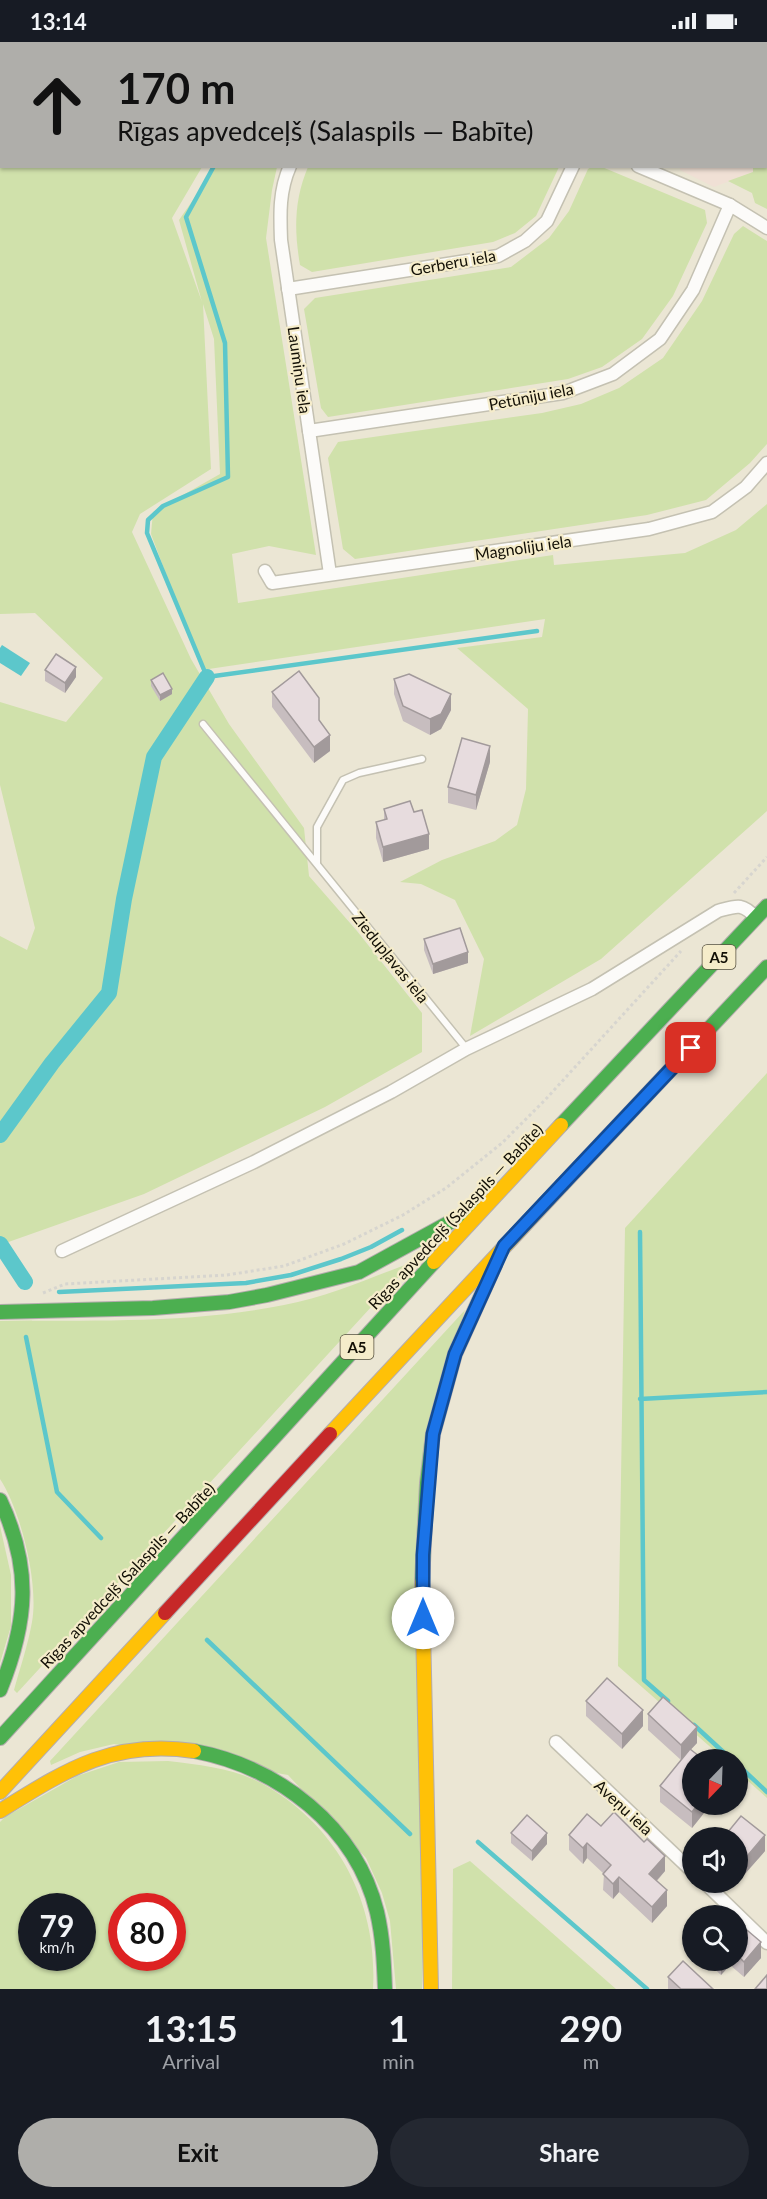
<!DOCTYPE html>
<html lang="en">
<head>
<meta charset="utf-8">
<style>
	:root { --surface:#171b24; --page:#242831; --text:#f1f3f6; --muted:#9ea1a6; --accent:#afaeaa }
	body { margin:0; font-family:Lato,sans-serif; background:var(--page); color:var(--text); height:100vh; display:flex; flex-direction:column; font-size:22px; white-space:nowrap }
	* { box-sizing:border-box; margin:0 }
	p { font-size:20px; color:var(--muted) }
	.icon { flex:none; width:33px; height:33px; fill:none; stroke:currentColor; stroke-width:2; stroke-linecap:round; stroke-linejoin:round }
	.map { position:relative; height:1947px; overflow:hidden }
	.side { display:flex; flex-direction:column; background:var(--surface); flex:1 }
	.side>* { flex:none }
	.hud { position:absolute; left:0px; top:0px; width:768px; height:126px; box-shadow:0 2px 4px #0004; background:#afaeaa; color:#111; overflow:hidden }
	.needle { width:39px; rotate:203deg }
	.buttons { position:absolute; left:682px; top:1707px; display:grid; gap:12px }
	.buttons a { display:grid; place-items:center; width:66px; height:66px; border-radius:50%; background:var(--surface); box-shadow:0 2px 4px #0004; font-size:30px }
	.speed { position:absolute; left:18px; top:1851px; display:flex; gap:12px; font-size:30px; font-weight:700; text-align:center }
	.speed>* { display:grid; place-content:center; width:78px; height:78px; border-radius:50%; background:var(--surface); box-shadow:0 2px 4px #0004; line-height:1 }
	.speed small { font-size:15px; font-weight:400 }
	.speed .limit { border:9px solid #d22; background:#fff; color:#111 }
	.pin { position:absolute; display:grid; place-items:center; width:51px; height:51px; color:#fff; margin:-26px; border-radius:12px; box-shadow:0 3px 9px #0006 }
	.me { position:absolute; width:66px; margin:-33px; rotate:0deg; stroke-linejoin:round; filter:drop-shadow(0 0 4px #0008) }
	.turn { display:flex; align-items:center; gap:21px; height:126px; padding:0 18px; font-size:27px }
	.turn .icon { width:78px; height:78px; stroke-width:2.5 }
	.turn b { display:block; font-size:42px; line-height:51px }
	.eta { display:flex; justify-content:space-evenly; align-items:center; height:102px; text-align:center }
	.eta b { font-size:36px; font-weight:700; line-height:42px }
	.action { display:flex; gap:12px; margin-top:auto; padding:12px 18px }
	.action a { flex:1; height:69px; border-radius:36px; background:var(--accent); color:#111; font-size:24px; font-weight:700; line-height:69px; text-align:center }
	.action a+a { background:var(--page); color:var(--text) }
	.status { display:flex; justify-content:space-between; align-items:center; height:42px; padding:0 30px; background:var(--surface); direction:ltr }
	.status svg { height:16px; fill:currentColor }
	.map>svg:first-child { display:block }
	.industrial { fill:#f0e0d5 }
	.green { fill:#d0e1ab; fill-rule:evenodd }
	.water { fill:#5cc7cb }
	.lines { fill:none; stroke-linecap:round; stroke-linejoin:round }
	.stream { stroke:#5cc7cb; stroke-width:4.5 }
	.canal { stroke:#5cc7cb; stroke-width:16 }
	.lane-casing { stroke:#c4c1b2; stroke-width:9 }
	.street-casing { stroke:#c4c1b2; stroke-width:15 }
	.fast-casing { stroke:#b4acae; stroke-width:16 }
	.slow-casing { stroke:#b4acae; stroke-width:16 }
	.jam-casing { stroke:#b4acae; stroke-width:16 }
	.path { stroke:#d7d5cf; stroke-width:3; stroke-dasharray:3 3; stroke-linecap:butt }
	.lane { stroke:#fcfbf9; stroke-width:6 }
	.street { stroke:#fcfbf9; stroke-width:12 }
	.fast { stroke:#4caf50; stroke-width:14 }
	.slow { stroke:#ffc107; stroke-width:14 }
	.jam { stroke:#c62828; stroke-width:14 }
	.wall { fill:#c7bdbf }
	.shaded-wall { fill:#a29a9b }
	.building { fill:#e7dcde; stroke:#a29a9b; stroke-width:1.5 }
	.route-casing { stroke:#114b97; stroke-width:15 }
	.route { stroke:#1a73e8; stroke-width:10 }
	.labels { text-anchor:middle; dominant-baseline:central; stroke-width:4.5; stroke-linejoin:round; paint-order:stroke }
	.shield { fill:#f5ecca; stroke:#565140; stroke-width:1.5 }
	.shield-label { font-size:15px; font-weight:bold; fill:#120f05 }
	.street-label { font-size:16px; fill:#120f05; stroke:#f5ecca }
</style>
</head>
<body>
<div class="status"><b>13:14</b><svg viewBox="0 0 49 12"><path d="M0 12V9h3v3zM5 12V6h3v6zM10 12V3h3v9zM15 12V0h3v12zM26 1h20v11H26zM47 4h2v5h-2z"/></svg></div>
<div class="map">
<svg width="767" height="1947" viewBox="0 0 767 1947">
	<rect width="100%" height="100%" fill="#ebe6d4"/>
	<polygon class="industrial" points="680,125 753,125 753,130 714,145 680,128"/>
	<g class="green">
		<polygon points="0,0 217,0 2,2 2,124 202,125 172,176 202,260 179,178 216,125 277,125 272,148 266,196 316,513 269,504 232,512 238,561 553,513 554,523 685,511 736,488 767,462 767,769 601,917 470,994 484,917 455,858 421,842 400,840 442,818 495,799 517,783 526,747 528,667 457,606 542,595 545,577 202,628 151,492 153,470 220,432 214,297 203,262 211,427 140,472 132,490 191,617 229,682 304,786 309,834 357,889 422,971 422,1010 325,1065 144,1152 0,1203 0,894 27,908 35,886 0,743 0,660 66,680 103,636 35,571 0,572"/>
		<polygon points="395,0 632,0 636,1 398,2"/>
		<polygon points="767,58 767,167 755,161 752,151 728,139 753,130 753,125 766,124"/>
		<polygon points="593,124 602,125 705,168 707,181 673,254 642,297 602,325 568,337 328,375 321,366 304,267 315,256 511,225 549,196 569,169 588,127"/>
		<path d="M308,125L309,124L559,125L536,174L515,191L493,200L312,230L300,223C294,188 294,158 308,125Z"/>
		<polygon points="743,184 767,199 767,402 750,421 706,458 647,473 355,517 343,507 328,416 338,400 542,371 581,362 619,346 663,316 702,259 734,192"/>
		<polygon points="767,1031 767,1756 738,1730 738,1718 724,1717 618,1624 625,1186"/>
		<path d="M405,1223L406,1227L17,1651L14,1648C20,1626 28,1603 32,1580C39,1542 21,1469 0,1437V1279C94,1278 191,1282 284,1263C326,1255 365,1238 405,1223Z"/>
		<polygon points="465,1268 432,1375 422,1947 396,1947 390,1879 382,1851 366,1816 288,1733 114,1702 80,1710 51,1723 50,1719"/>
		<polygon points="0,1484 11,1533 11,1584 0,1621"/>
		<path d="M168,1719C199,1723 233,1726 261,1741C338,1783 378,1861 373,1947H0V1780L5,1775L77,1734L119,1720ZM32,1864H82V1916H32ZM122,1864H172V1916H122Z"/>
		<polygon points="470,1819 616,1947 452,1947 453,1827"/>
	</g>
	<polygon class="water" points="2,603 30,621 21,634 0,621 0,606"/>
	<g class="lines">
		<g class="stream">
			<polyline points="230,0 230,2"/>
			<polyline points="214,124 186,175 225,301 228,435 163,464 148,478 147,491 207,635 537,589"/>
			<polyline points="640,1190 644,1638 668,1659"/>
			<polyline points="59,1250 246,1241 291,1233 341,1217 371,1205 402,1188"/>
			<polyline points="26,1295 57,1450 101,1496"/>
			<polyline points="640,1357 767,1350"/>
			<polyline points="207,1598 410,1792"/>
			<polyline points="694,1683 732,1718"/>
			<polyline points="738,1723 767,1750"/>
			<polyline points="478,1800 647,1947"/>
		</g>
		<g class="canal">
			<polyline points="0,1093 52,1021 109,951 124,857 154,715 207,635"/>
			<polyline points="0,1202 25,1240"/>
		</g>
		<defs>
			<g id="lane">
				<polyline points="203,682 466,1006"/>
				<polyline points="317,821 317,785 343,738 359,731 422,717"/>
			</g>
			<g id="street">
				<polyline points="363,0 366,2"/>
				<polyline points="693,0 696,2"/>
				<polyline points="347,2 348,0"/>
				<polyline points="766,34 767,34"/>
				<path d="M290,124C279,149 280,172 281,198L330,532"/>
				<polyline points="638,124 730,163 767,186"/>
				<polyline points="288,247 498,214 525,199 547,179 573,124"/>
				<polyline points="309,389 563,351 613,332 660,297 693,248 730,163"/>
				<polyline points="265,529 272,541 649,487 712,470 746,445 767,421"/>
				<path d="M62,1209L254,1120L391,1050L466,1007L592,947L718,869C736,864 742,860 756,876"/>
				<polyline points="556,1700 693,1830"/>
				<polyline points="704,1840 767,1901"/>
			</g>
			<g id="fast">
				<polyline points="561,1083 767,864"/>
				<polyline points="562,1143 767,925"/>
				<polyline points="0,1270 153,1266 229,1260 267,1253 359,1230 474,1167"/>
				<path d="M0,1458C32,1526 28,1579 0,1648"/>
				<polyline points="422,1540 427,1441 433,1392 455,1312 495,1223"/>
				<polyline points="0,1696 434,1220"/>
				<path d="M194,1709C278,1725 356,1784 377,1870C383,1896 384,1921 385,1947"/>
			</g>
			<g id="slow">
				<polyline points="434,1220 561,1083"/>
				<polyline points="330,1392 562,1143"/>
				<polyline points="422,1540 431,1947"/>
				<polyline points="0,1750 165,1571"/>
				<path d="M0,1769C66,1728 113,1697 194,1709"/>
			</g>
			<polyline id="jam" points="165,1571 330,1392"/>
		</defs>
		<use href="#lane" class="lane-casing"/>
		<use href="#street" class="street-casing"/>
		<use href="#fast" class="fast-casing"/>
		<use href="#slow" class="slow-casing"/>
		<use href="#jam" class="jam-casing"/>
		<g class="path">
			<polyline points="643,0 646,2"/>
			<polyline points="758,0 761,2"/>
			<polyline points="766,4 767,4"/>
			<polyline points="766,57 767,57"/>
			<polyline points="734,851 767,815"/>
			<polyline points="43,1251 65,1242 227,1233 284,1224 344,1202 403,1173 446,1146 502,1101 545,1058 681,909"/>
		</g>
		<use href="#lane" class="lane"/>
		<use href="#street" class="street"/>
		<use href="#fast" class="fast"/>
		<use href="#slow" class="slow"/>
		<use href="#jam" class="jam"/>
	</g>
	<g class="wall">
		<polygon points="45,628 76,635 65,651 45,639"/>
		<polygon points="394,637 451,668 441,687 430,693 403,679 394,652"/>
		<polygon points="151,638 172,652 160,659 151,644"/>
		<polygon points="272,650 319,679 330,709 314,721 272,665"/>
		<polygon points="490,720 476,768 448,761 448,745"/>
		<polygon points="384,767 414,770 429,807 383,820 376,796 376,780 384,778"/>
		<polygon points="424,897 468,921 433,932 424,908"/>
		<polygon points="586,1659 643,1684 622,1707 586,1674"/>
		<polygon points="648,1672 697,1701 691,1707 693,1718 693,1762 708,1762 708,1766 692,1786 660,1760 660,1744 681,1718 648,1688"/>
		<polygon points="601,1784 665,1829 657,1839 667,1864 652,1881 619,1850 613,1857 603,1848 604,1832 587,1816 583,1822 569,1808 569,1793"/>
		<polygon points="511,1791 547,1802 532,1819 511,1801"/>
		<polygon points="738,1796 765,1809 743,1834 738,1830"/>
		<polygon points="738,1887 761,1916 744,1935 730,1923 721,1933 705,1918 738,1918"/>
		<polygon points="668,1935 713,1947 668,1947"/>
	</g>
	<g class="shaded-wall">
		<polygon points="76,625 76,635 65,651 65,641"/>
		<polygon points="172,647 172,652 160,659 160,653"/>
		<polygon points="451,652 451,668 441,687 430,693 430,677"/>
		<polygon points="330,693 330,709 314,721 314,705"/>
		<polygon points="490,704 490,720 476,768 476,753"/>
		<polygon points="429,792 429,807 383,820 383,805"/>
		<polygon points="468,910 468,921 433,932 433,922"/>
		<polygon points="643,1668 643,1684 622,1707 622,1692"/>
		<polygon points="697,1685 697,1701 681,1718 681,1703"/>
		<polygon points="698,1762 708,1762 708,1766 692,1786 692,1770"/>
		<polygon points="547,1791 547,1802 532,1819 532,1809"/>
		<polygon points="765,1793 765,1809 743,1834 743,1819"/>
		<polygon points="587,1801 587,1816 583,1822 583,1806"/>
		<polygon points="665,1814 665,1829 649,1847 649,1832"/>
		<polygon points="619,1835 619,1850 613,1857 613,1842"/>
		<polygon points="667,1848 667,1864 652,1881 652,1865"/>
		<polygon points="761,1900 761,1916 744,1935 744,1920"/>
		<polygon points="721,1918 730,1918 730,1923 721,1933"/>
	</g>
	<g class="building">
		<polygon points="56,612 76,625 65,641 45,628"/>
		<polygon points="299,629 319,656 319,678 330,693 314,705 272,650"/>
		<polygon points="163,631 172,647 160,653 151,638"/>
		<polygon points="409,632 451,652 441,672 430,677 403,664 394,637"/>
		<polygon points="462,696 490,704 476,753 448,745"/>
		<polygon points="410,759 414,770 422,768 429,792 383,805 376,780 387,777 384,767"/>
		<polygon points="460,886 468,910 433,922 424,897"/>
		<polygon points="607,1636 643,1668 622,1692 586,1659"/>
		<polygon points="663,1655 697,1685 681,1703 648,1672"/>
		<polygon points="690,1707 704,1718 693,1718 693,1731 690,1735 693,1738 693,1762 698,1762 692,1770 660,1744"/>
		<polygon points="614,1770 644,1800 647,1797 665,1814 649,1832 667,1848 652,1865 619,1835 613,1842 603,1832 611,1823 587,1801 583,1806 569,1793 587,1772 601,1784"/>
		<polygon points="527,1773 547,1791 532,1809 511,1791"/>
		<polygon points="741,1774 765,1793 743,1819 738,1815 738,1796 723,1796"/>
		<polygon points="741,1883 761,1900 744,1920 738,1914 738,1887"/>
		<polygon points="683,1919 713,1947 681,1947 668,1935"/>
		<polygon points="767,1933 767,1947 755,1947"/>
	</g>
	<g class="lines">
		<defs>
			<polyline id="route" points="423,1576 423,1513 433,1392 455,1312 504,1204 691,1006"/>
		</defs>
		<use href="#route" class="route-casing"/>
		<use href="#route" class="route"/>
	</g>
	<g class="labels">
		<g class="shield">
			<rect x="702.5" y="903" width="33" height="24" rx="4.5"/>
			<rect x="340.5" y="1293" width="33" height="24" rx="4.5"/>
		</g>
		<g class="shield-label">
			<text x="719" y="915">A5</text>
			<text x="357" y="1305">A5</text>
		</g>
		<g class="street-label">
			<text transform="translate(453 220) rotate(-10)">Gerberu iela</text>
			<text transform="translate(300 328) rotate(82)">Laumiņu iela</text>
			<text transform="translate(531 354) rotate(-11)">Petūniju iela</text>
			<text transform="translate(523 505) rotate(-8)">Magnoliju iela</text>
			<text transform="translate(391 915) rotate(51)">Ziedupļavas iela</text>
			<text transform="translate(455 1174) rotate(-47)">Rīgas apvedceļš (Salaspils — Babīte)</text>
			<text transform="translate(127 1533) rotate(-47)">Rīgas apvedceļš (Salaspils — Babīte)</text>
			<text transform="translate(624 1765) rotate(43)">Aveņu iela</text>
		</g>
	</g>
</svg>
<div class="buttons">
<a><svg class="needle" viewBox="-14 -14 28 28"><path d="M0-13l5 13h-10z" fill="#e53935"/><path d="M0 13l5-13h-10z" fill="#9ea1a6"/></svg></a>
<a><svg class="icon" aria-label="sound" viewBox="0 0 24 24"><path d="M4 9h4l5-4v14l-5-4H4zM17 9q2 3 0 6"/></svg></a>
<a><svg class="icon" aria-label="search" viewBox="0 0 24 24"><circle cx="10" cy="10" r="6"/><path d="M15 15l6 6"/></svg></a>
</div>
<div class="speed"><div>79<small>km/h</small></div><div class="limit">80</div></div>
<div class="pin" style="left:691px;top:1006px;background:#d93025"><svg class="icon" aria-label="arrive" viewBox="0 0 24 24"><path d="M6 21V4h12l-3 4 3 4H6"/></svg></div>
<svg class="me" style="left:423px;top:1576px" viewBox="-20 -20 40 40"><circle r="19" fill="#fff"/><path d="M0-13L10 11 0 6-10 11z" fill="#1a73e8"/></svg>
<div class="hud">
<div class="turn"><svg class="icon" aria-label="ahead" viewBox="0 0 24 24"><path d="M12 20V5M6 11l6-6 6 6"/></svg><div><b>170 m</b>Rīgas apvedceļš (Salaspils — Babīte)</div></div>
</div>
</div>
<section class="side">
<div class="eta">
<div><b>13:15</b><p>Arrival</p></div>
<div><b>1</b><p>min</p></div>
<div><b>290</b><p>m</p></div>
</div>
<div class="action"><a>Exit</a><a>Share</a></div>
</section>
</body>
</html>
